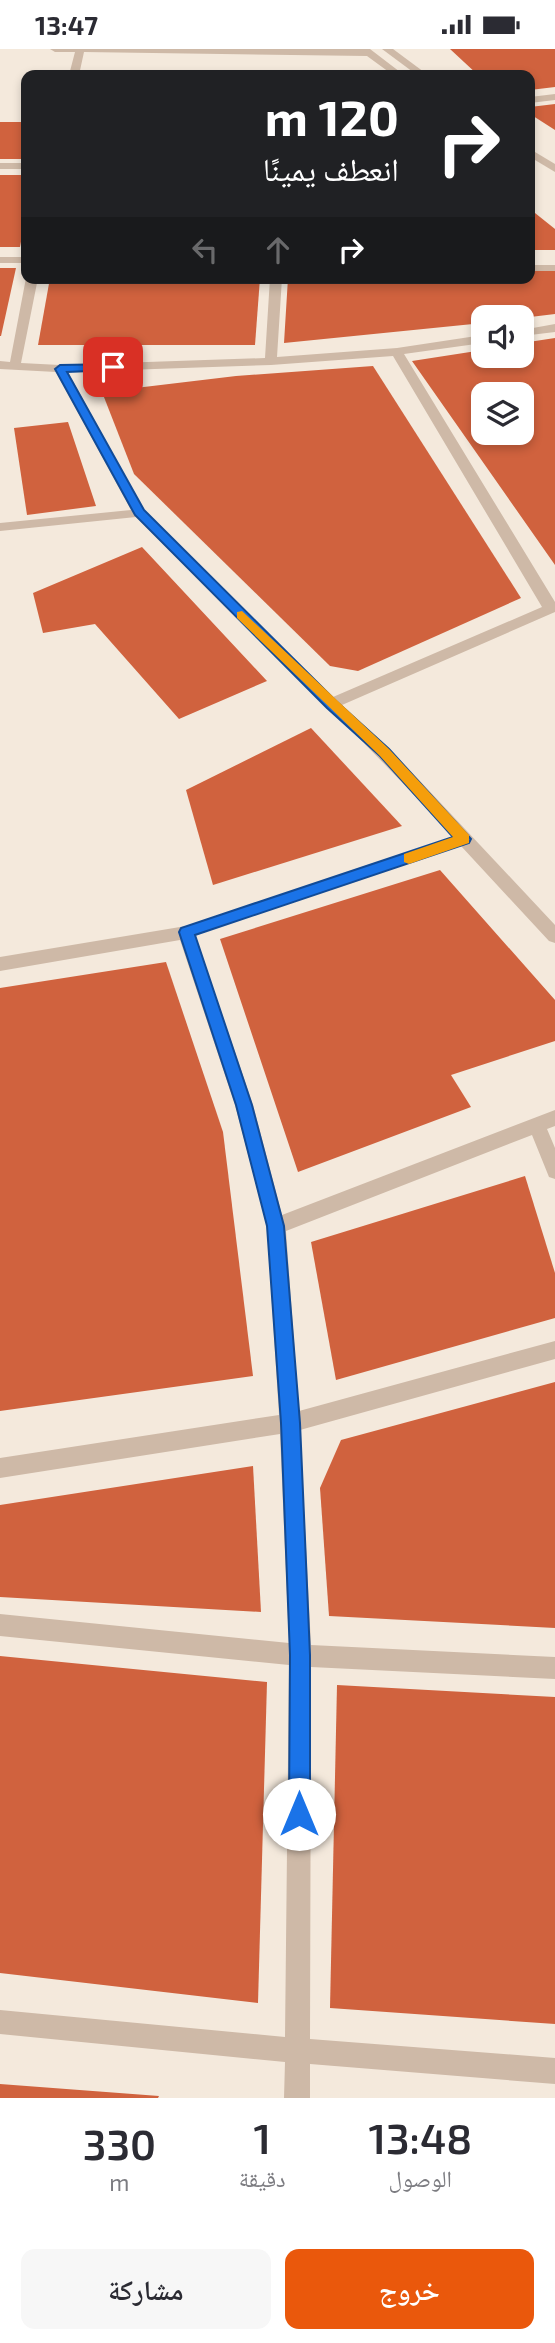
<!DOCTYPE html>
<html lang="ar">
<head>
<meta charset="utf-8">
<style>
	:root { --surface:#fff; --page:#f7f7f7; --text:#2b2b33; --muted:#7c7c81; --accent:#ea580c }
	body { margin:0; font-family:"Exo 2","Noto Naskh Arabic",sans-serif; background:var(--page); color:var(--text); direction:rtl; height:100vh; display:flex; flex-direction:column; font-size:26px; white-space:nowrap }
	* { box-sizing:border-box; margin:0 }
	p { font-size:23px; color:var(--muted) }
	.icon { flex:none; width:38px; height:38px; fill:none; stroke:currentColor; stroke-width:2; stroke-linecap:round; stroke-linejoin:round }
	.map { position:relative; height:2049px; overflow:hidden; direction:ltr }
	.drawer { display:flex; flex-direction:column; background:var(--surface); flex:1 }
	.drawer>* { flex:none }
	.banner { position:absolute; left:21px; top:21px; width:514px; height:214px; border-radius:14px; box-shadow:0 4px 10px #0003; direction:rtl; background:#202124; color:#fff; overflow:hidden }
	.tools { position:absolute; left:471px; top:256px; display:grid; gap:14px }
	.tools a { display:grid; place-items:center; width:63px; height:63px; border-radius:14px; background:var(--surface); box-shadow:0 4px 10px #0003; font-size:35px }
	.pin { position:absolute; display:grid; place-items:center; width:60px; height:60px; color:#fff; margin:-30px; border-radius:14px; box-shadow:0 4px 10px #0006 }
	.me { position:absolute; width:77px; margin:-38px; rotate:0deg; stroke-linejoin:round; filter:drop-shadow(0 0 5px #0008) }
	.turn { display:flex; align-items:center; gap:24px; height:147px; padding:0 21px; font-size:32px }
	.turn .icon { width:91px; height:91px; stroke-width:2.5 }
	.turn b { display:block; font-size:49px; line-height:60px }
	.lanes { display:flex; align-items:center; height:66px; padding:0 21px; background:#0003; justify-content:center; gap:35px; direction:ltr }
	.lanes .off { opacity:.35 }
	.eta { display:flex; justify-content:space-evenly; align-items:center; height:119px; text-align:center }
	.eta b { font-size:42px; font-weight:600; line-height:49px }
	.button { display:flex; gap:14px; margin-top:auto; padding:14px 21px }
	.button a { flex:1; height:80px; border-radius:14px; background:var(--accent); color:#fff; font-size:28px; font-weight:600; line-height:80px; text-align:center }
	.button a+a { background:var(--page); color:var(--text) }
	.status { display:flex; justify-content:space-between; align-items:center; height:49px; padding:0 35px; background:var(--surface); direction:ltr }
	.status svg { height:19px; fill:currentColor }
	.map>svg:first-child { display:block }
	.building { fill:#d0623e; fill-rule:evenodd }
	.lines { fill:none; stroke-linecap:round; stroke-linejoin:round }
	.minor { fill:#ceb9a7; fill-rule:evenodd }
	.route { fill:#1a73e8; stroke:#114b97; stroke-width:2 }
	.slow { fill:#f59e0b }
</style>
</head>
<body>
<div class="status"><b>13:47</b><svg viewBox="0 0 49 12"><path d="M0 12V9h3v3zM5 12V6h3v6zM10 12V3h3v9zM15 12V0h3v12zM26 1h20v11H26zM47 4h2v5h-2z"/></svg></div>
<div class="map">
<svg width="555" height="2049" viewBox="0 0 555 2049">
	<rect width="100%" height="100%" fill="#f4e9dc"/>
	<g class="building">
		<polygon points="450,0 555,0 555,38 530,41 530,26 478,26"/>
		<polygon points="555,55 555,81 530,65 530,58"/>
		<rect x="0" y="73" width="26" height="37"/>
		<polygon points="0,126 26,126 26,167 20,198 0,198"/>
		<polygon points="530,160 555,180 555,201 530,201"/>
		<polygon points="0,219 16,219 1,287 0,287"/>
		<polygon points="530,221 555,222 555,265 522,269 483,268 483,274 284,294 288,229 530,229"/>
		<polygon points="50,229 260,229 255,296 38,296"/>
		<path d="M555,289V516L412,312L483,301V306H522V294ZM483,345H522V383H483Z"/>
		<polygon points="373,317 521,549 358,622 330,617 134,425 102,343 236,327"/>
		<polygon points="68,373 96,457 27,466 14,379"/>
		<polygon points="142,498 267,632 179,670 95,575 43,584 33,544"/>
		<polygon points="311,679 402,777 213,836 186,741"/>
		<polygon points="440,821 555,951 555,992 451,1026 471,1058 298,1123 220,890"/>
		<polygon points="166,913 223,1083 253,1327 0,1362 0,939"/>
		<polygon points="525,1127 555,1224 555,1269 336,1331 311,1193"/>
		<polygon points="555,1333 555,1579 329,1567 320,1439 341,1391"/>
		<polygon points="253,1417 261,1563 0,1548 0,1456"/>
		<polygon points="0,1607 267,1633 258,1954 0,1924"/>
		<polygon points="337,1636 555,1648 555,1975 330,1959"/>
		<polygon points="0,2035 159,2047 158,2049 0,2049"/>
	</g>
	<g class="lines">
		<g class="minor">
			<polygon points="50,0 370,0 404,26 393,26 367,7 84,3 79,26 69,26 75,3 55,3"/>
			<polygon points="382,0 393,0 428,26 417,26"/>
			<polygon points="555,45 555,51 530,54 530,48"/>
			<polygon points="530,100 555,115 555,123 530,108"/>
			<rect x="0" y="114" width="26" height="6"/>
			<rect x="0" y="208" width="26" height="6"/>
			<rect x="530" y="216" width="25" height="6"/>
			<path d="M26,229H38L21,314L60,316L265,309L270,229H282L277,308L397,299L483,286V294L404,305L555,553V563L342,656L390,700L555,876V894L549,892L461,797L195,886L253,1056L282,1166L555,1061V1077L547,1080L555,1099V1130L549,1128L532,1086L286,1182L299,1362L555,1292V1310L300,1381L311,1596L555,1608V1630L311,1618L310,1990L555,2009V2035L310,2015V2049H284L285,2013L0,1985V1961L285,1988L289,1616L0,1587V1565L289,1594L280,1385L0,1429V1409L279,1366L267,1177L235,1056L180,891L0,922V908L186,877L453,788C352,677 242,575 136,468L0,482V474L131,461L56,323L0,320V312L10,313ZM393,307L542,558L333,648L144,462L68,323L271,316Z"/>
			<polygon points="555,275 555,283 522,287 522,281"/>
		</g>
	</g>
	<polygon class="route" points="117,315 118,318 113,321 67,323 144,461 336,652 389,700 471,790 469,794 195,886 252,1056 284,1177 300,1374 310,1606 310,1765 307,1772 299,1775 292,1772 289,1765 290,1606 281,1374 267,1177 236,1056 179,883 181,879 453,788 380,707 327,659 135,466 55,320 60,316"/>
	<polygon class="slow" points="242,562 389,700 469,786 469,794 409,815 404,813 404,805 453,788 380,707 237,569 237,563"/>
</svg>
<div class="tools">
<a><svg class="icon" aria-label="sound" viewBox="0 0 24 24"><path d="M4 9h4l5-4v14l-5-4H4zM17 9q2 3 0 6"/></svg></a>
<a><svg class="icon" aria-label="layers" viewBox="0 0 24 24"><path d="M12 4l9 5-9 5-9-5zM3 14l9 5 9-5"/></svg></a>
</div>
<div class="pin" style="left:113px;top:318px;background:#d93025"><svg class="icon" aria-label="arrive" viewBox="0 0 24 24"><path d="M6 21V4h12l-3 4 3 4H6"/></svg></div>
<svg class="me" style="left:299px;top:1765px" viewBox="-20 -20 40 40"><circle r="19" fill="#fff"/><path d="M0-13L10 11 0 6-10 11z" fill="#1a73e8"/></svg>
<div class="banner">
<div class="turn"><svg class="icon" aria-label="right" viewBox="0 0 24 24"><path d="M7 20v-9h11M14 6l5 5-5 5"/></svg><div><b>120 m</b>انعطف يمينًا</div></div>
<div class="lanes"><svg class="icon off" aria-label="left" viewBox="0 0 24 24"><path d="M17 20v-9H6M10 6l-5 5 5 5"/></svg><svg class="icon off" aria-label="ahead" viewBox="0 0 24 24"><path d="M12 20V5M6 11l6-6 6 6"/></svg><svg class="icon" aria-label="right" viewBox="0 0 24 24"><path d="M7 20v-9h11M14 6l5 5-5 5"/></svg></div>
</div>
</div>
<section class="drawer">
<div class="eta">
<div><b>13:48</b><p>الوصول</p></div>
<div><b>1</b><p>دقيقة</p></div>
<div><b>330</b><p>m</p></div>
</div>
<div class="button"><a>خروج</a><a>مشاركة</a></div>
</section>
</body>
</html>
